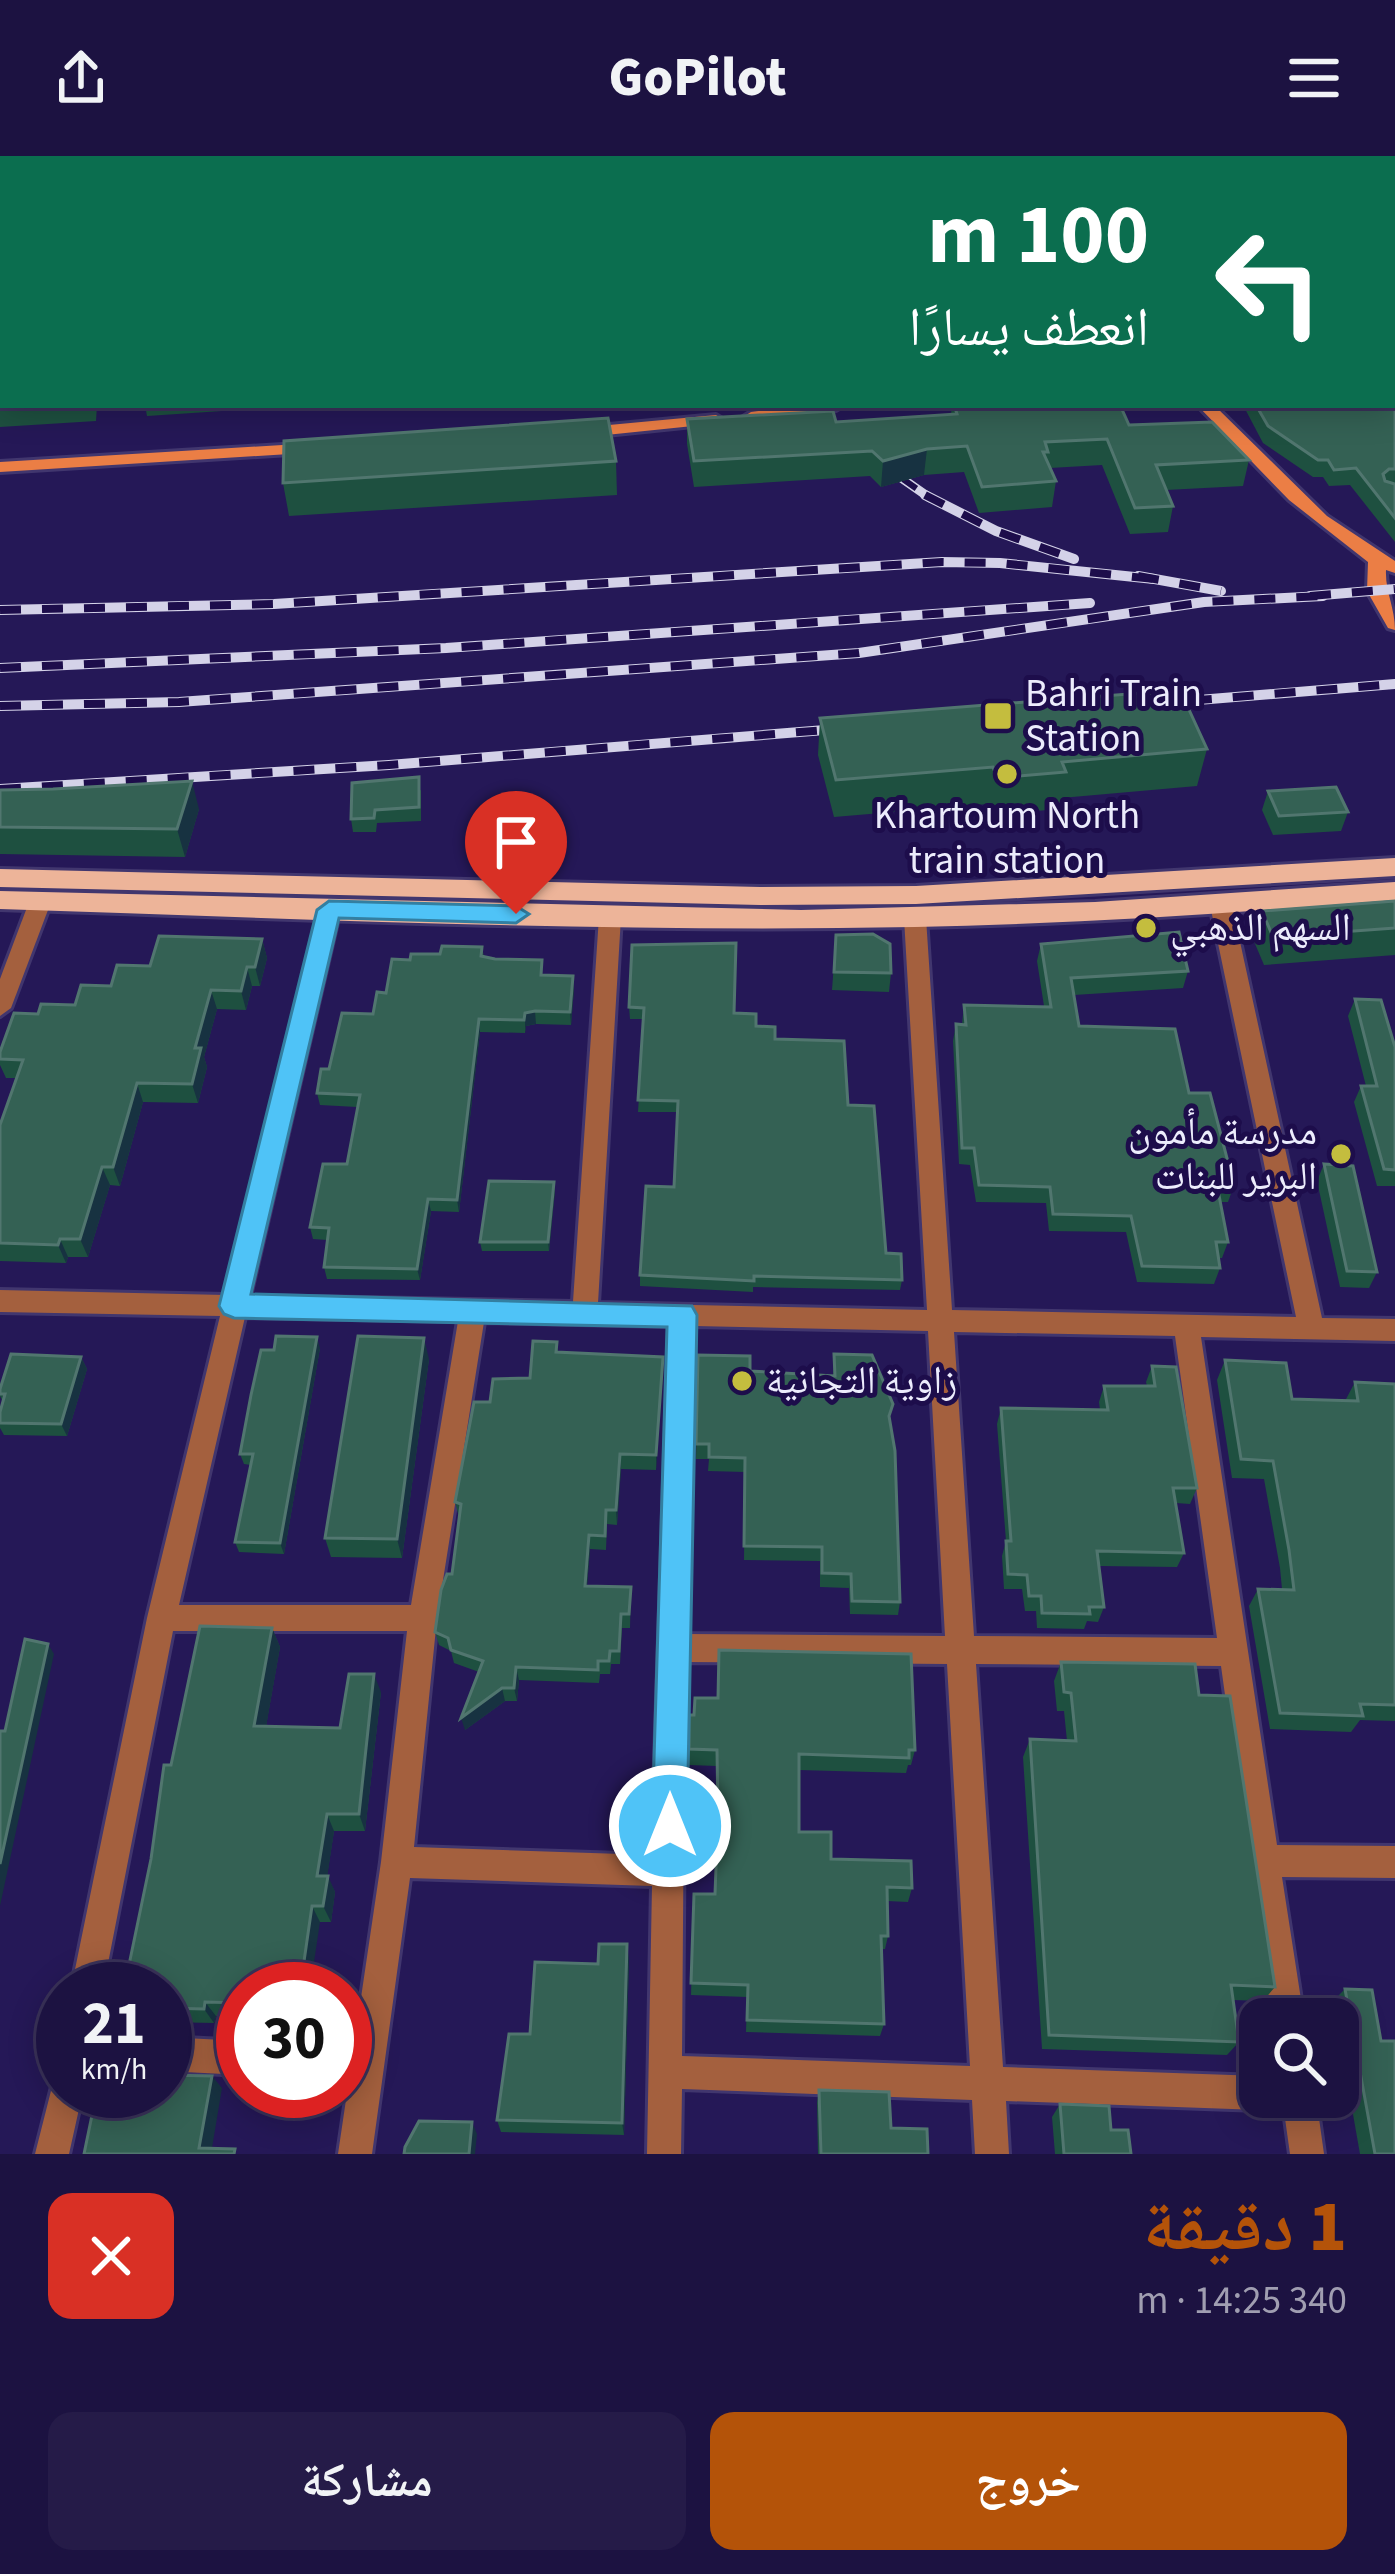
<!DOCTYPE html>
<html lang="ar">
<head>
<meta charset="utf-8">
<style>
	:root { --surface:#1c1241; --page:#251b48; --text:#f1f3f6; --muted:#a09eb1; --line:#3a325a; --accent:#b45309 }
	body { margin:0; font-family:"Source Sans 3","Noto Naskh Arabic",sans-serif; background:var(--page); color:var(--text); direction:rtl; height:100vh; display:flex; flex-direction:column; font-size:45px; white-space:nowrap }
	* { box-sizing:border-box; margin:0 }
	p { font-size:39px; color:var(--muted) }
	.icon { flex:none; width:66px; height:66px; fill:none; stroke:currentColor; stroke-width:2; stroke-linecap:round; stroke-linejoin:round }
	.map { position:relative; height:1998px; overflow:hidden; direction:ltr }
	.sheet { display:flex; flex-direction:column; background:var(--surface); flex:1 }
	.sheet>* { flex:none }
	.hud { position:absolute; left:0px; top:0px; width:1395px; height:252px; box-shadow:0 6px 30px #0003,0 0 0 3px var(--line); direction:rtl; background:#0b6e4f; color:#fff; overflow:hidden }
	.controls { position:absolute; left:1239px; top:1842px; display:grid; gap:24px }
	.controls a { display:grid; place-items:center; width:120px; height:120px; border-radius:24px; background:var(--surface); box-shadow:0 6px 30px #0003,0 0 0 3px var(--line); font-size:60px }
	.speed { position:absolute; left:36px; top:1806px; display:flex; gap:24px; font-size:60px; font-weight:700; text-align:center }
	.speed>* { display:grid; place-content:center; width:156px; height:156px; border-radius:50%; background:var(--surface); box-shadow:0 6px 30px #0003,0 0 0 3px var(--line); line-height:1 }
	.speed small { font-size:30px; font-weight:400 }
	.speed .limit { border:18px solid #d22; background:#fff; color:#111 }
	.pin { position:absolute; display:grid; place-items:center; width:102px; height:102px; color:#fff; margin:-123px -51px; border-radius:50% 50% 50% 0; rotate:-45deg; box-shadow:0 0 12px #0007 }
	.pin .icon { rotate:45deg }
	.me { position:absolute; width:132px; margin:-66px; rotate:0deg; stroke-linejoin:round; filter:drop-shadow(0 0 9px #0008) }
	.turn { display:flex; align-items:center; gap:42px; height:252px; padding:0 48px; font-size:54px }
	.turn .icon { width:156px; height:156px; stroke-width:2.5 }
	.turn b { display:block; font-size:84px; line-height:102px }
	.round { display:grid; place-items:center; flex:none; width:126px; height:126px; border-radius:24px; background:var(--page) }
	.overview { display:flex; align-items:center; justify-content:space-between; height:204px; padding:0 48px }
	h1 { font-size:72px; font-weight:800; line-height:90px; color:var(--accent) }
	.action { display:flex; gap:24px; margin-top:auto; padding:24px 48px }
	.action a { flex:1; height:138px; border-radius:24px; background:var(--accent); color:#fff; font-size:48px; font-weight:800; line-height:138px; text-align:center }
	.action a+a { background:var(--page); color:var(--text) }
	header { display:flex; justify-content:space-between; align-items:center; height:156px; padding:0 48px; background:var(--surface); font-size:54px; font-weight:800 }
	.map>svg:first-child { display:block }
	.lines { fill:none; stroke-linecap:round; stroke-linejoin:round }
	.street-casing { stroke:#41366e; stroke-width:6 }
	.secondary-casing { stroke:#41366e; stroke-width:6 }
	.primary-casing { stroke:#41366e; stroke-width:6 }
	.street { fill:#a4603e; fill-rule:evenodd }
	.secondary { fill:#eb7e45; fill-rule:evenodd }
	.primary { fill:#edb499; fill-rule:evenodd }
	.rail-far1-casing { stroke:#d4d2e8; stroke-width:9 }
	.rail-casing { stroke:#d4d2e8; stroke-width:10 }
	.rail-far1 { stroke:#1d0d4b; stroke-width:6; stroke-dasharray:16; stroke-linecap:butt }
	.rail { stroke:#1d0d4b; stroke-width:8; stroke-dasharray:21; stroke-linecap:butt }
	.wall { fill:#1e5040 }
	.shaded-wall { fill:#173241 }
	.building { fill:#346154; stroke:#51766f; stroke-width:3 }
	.route { fill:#4fc3f7; stroke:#337fa1; stroke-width:3 }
	.poi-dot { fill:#c4bd3e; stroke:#1d0d4b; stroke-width:4.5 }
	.labels { text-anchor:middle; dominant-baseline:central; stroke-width:10; stroke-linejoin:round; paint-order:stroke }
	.poi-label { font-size:39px; fill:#ececfc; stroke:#1d0d4b; text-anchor:start }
</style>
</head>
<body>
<header><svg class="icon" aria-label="menu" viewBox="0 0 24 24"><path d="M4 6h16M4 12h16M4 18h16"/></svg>GoPilot<svg class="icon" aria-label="share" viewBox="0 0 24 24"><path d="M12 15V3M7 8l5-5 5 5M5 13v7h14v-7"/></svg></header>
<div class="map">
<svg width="1395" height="1998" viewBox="0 0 1395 1998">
	<rect width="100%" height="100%" fill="#251857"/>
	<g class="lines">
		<defs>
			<g id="street">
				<polygon points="40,739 51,746 11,852 0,860 0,823 29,746"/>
				<path d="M1221,742L1232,749L1322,1162L1395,1163V1185L1201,1181L1277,1689L1395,1690V1722L1282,1721L1304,1863H1270L1221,1510L976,1508L1003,1911L1260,1920V1941H1275L1272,1949L1260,1954L1006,1945L1009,1998H975L972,1944L682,1933L681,1998H647L652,1730L410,1722L372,1998H338L381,1706L407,1475H173L103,1833H71L147,1462L220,1160L0,1156V1134L225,1139L321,749H337L340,754L250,1140L573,1146L599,761L610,754L621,761L598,1147L927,1154L904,762L915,755L926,762L952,1154L1296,1161L1210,749ZM245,1161L458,1165L411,1449H179ZM484,1166L669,1170L652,1699L414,1691L437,1462ZM695,1170L928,1175L945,1480L686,1478ZM954,1176L1175,1180L1217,1482L974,1480ZM685,1506L947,1508L970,1910L682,1900Z"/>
				<polygon points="165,1881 243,1885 243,1919 165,1915"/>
				<polygon points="63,1919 63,1935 83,1935 69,1998 35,1998 54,1923"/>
				<polygon points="1282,1941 1316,1941 1324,1998 1290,1998"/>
			</g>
			<g id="secondary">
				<polygon points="1031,0 1045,0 1046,3 1032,3"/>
				<rect x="1392" y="206" width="3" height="10"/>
				<polygon points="802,249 844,249 836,254 751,266 743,261 751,256"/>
				<path d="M1197,249H1214L1327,360L1395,405V417L1386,414C1385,436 1395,451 1395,474L1388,472L1367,435L1368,406L1289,344Z"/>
				<polygon points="716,259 724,264 722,267 577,282 569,277 577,272"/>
				<polygon points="315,287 321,288 321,296 0,316 0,306"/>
			</g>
			<g id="primary">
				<polygon points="1395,702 1395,720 916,748 760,749 0,731 0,713 760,731 916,730"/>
				<path d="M1395,726V744C1235,757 1076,768 915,771C610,777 305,763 0,753V735L801,754L1095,746Z"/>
			</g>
		</defs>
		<use href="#street" class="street-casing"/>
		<use href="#secondary" class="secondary-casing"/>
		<use href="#primary" class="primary-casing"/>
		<use href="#street" class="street"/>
		<use href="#secondary" class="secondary"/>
		<use href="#primary" class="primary"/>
		<defs>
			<polyline id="rail-far1" points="877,305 930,342"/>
			<g id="rail">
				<polyline points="925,339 996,375 1074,403"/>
				<polyline points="1138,420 1221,435"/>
				<polyline points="1310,440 1395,433"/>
				<polyline points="0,454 274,448 942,406 1000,407 1154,423"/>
				<polyline points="0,512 446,492 1090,447"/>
				<polyline points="1149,548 1395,528"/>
				<polyline points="0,550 179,546 859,497 1204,446 1323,440"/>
				<polyline points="0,633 389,609 850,572"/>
			</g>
		</defs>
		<use href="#rail-far1" class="rail-far1-casing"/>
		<use href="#rail" class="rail-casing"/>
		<use href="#rail-far1" class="rail-far1"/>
		<use href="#rail" class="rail"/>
	</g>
	<g class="wall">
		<polygon points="0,0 472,0 472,3 3,3 3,249 97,249 96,265 0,271"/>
		<polygon points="1088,0 1395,0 1395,119 1392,117 1392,3 1089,3"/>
		<polygon points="1395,223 1395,386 1350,329 1329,330 1323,321 1313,321 1263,287 1243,249 1392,249"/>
		<polygon points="145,249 310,249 147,260"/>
		<polygon points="952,249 1120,249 1129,269 1249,304 1243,330 1166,334 1173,350 1168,376 1130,378 1102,309 1050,312 1056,325 1052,351 979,357 964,316 924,319 881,331 870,320 694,331 687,288 687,263 836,266 951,258"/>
		<polygon points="616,305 617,339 289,360 283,327"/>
		<polygon points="820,562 1207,593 1197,630 1061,642 1059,653 991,659 988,648 834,661 818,599"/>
		<polygon points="53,633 199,653 185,701 0,698 0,634"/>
		<polygon points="421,634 421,665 377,667 376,676 353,676 351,663"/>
		<polygon points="1268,635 1348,656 1341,675 1273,679 1262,654"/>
		<polygon points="1395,745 1395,799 1264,809 1253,783 1262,755"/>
		<polygon points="836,779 891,817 889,836 832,834"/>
		<polygon points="262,783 267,802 260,830 252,830 246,854 217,853 204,901 207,911 198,947 143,946 120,1030 110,1029 88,1101 68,1101 66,1107 0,1105 0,969 17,922 6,922 0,909 0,896 38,858 75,849 150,810"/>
		<polygon points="1041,788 1188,815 1183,832 1074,839 1079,870 1189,937 1234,1029 1228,1046 1220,1046 1228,1086 1222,1102 1218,1102 1220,1112 1214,1128 1137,1126 1126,1076 1049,1075 1046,1047 976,1046 970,1009 959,1008 953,885 956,868 962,868 964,849 1044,850 1037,805"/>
		<polygon points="482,791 484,801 543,820 574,833 571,869 536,868 526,870 525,877 480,876 459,1056 431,1055 420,1124 327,1123 324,1111 327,1084 313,1083 310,1071 347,1008 357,951 320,949 317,937 329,913 373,858 410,804"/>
		<polygon points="1355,843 1395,891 1395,1030 1377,1030 1354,946 1361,930 1366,930 1348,860"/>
		<polygon points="629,851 734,857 775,883 848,949 886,1097 902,1124 900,1134 753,1131 753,1136 640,1130 640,1119 674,1031 678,956 638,956 644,863 630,863"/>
		<polygon points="1324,1008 1377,1116 1369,1132 1340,1131 1317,1025"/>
		<polygon points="555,1035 549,1095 482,1095 480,1086"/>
		<polygon points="557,1186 558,1196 663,1201 656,1314 621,1313 617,1369 607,1368 606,1394 590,1393 587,1430 631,1431 630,1472 622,1472 620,1508 611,1508 610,1518 600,1518 599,1527 519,1524 517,1545 505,1545 465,1574 479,1516 454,1507 451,1495 439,1489 435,1476 452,1418 459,1361 455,1346 490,1246 530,1222"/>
		<polygon points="320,1192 284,1398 239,1396 235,1386 251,1309 244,1308 240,1298"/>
		<polygon points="834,1198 890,1264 900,1446 898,1459 850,1458 849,1432 820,1431 820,1405 744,1404 745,1316 708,1315 709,1303 696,1303 698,1199 750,1215 833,1220"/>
		<polygon points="81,1201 87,1213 67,1280 4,1279 0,1272 0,1256 3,1246 0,1240 0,1233"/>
		<polygon points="429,1203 402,1402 331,1401 325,1382"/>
		<polygon points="1225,1204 1292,1243 1345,1245 1355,1226 1395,1228 1395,1565 1360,1564 1351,1576 1270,1573 1249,1450 1258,1433 1282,1433 1280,1412 1264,1323 1232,1322 1217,1224"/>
		<polygon points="1152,1210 1197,1332 1190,1348 1176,1347 1184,1397 1177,1411 1099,1410 1104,1451 1098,1466 1087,1465 1084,1473 1037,1472 1036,1455 1025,1455 1022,1433 1004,1433 1002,1400 1006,1385 997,1268 1001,1252 1100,1254 1099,1246 1104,1230 1147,1230 1146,1226"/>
		<polygon points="272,1472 280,1491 266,1570 340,1572 381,1536 365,1675 334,1675 327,1720 335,1736 331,1766 320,1766 243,1833 243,1861 216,1860 214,1867 165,1866 171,1609"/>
		<polygon points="1061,1506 1199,1539 1275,1831 1263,1845 1233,1844 1239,1886 1227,1899 1042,1893 1023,1601 1030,1583 1067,1585 1064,1555 1057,1555 1054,1525"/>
		<polygon points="689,1559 915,1594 911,1609 908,1609 906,1617 799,1614 799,1676 831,1703 912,1732 908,1746 887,1745 888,1780 885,1793 882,1793 884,1868 880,1880 746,1876 747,1841 691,1839 694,1738 715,1738 717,1673 716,1610 689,1609"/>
		<polygon points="629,1803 624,1979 501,1976 497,1964 530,1878 598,1808"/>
		<polygon points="1345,1833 1381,1885 1395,1998 1360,1998 1333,1845"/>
		<polygon points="819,1934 891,1972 928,1998 818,1998 817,1947"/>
		<polygon points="1060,1948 1111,1974 1131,1998 1055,1998 1052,1961"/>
	</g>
	<g class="shaded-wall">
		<polygon points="927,293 924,319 881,331 883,305"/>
		<polygon points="192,625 199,653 185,701 177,673"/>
		<polygon points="262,783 267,802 260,830 255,811"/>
		<polygon points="247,811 252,830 246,854 241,835"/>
		<polygon points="573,820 574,833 571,869 570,856"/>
		<polygon points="211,834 217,853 204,901 207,911 198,947 192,928 195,892"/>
		<polygon points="535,855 536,868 526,870 525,877 525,857"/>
		<polygon points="479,863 480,876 459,1056 457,1044"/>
		<polygon points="137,927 143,946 120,1030 113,1011"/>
		<polygon points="102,1011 110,1029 88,1101 80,1083"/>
		<polygon points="554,1026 555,1035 549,1095 548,1086"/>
		<polygon points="428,1043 431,1055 420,1124 417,1113"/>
		<polygon points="60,1083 68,1101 66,1107 58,1089"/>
		<polygon points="317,1181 320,1192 284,1398 280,1387"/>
		<polygon points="424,1182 429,1203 402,1402 397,1383"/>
		<polygon points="81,1201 87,1213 67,1280 61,1268"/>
		<polygon points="663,1201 663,1217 656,1314 656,1299"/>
		<polygon points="620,1298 621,1313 617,1369 616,1354"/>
		<polygon points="589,1379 590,1393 586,1443 585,1430"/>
		<polygon points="272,1472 280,1491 263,1588 254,1570"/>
		<polygon points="48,1488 54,1498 0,1750 0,1708"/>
		<polygon points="516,1511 519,1524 517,1545 514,1532"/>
		<polygon points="374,1518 381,1536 365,1675 359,1658"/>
		<polygon points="502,1532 505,1545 465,1574 461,1562"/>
		<polygon points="327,1658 334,1675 325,1736 317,1720"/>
		<polygon points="328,1720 335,1736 331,1766 323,1750"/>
		<polygon points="312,1750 320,1766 310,1833 300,1833"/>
		<polygon points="627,1788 629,1803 624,1979 622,1967"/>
		<polygon points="205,1846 216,1860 214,1867 204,1853"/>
		<polygon points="212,1920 222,1932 211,1998 199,1992"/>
		<polygon points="472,1966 477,1978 475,1998 469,1998"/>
	</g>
	<g class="building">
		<polygon points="5,0 277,0 276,3 5,3"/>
		<polygon points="328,0 362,0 362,3 329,3"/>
		<polygon points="562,0 964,0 965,3 563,3"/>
		<polygon points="1175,0 1395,0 1395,89 1392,86 1392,3 1177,3"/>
		<polygon points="3,10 3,240 0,240 0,22"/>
		<polygon points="1392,223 1395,223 1395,313 1389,313 1383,318 1385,325 1395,328 1395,362 1356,312 1334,314 1328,304 1318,304 1268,270 1256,249 1392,249"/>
		<polygon points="954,249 1120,249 1129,269 1212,266 1249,304 1156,309 1173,350 1135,352 1107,283 1045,286 1048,296 1043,296 1056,325 982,331 967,290 927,293 883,305 872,295 694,305 687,263 833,255 836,266 957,258"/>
		<polygon points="608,262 616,305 283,327 284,285"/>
		<polygon points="1180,534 1207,593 1062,606 1066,616 997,622 993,611 836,624 820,562"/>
		<polygon points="419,621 419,651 375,654 374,662 351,663 352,627"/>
		<polygon points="192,625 177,673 0,671 0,634 53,633"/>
		<polygon points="1336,631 1348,656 1279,660 1268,635"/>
		<polygon points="1395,745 1395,772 1273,781 1262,755"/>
		<polygon points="1179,776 1188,815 1071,822 1079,870 1175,873 1189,937 1210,937 1234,1029 1217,1029 1228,1086 1216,1086 1220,1112 1142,1110 1131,1060 1053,1058 1050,1031 979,1029 974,992 962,992 956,868 966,869 964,849 1051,851 1041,788"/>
		<polygon points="873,778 890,788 891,817 834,816 836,779"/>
		<polygon points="159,780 262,783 255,811 247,811 241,835 211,834 195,892 201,892 192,928 137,927 113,1011 102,1011 80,1083 60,1083 58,1089 0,1087 0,969 23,904 0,903 0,896 14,857 38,858 41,848 75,849 81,829 111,830 117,809 150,810"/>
		<polygon points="736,787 734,857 756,858 756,870 775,871 775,883 844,885 848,949 874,950 886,1097 901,1098 902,1124 754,1120 754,1125 640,1119 646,1030 674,1031 678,945 638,944 644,852 629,851 632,789"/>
		<polygon points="442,790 482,791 481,800 495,803 542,804 541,819 573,820 570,856 535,855 525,857 524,864 479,863 457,1044 428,1043 417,1113 324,1111 329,1072 310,1071 323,1008 347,1008 360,939 317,937 321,913 329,913 342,857 373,858 377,836 386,837 392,803 410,804 411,798 440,798"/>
		<polygon points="1355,843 1381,844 1395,891 1395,1014 1384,1013 1361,930 1377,930"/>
		<polygon points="1324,1008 1353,1010 1377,1116 1347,1115"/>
		<polygon points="489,1025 554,1026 548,1086 480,1086"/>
		<polygon points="276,1180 317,1181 280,1387 235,1386 253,1298 240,1298 251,1239 261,1194 274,1194"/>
		<polygon points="358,1180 424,1182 397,1383 325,1382"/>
		<polygon points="533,1185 557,1186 556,1196 663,1201 656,1299 620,1298 616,1354 606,1354 605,1380 589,1379 585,1430 631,1431 629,1458 621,1458 619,1495 610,1495 609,1505 598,1505 598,1514 516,1511 514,1532 502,1532 461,1562 483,1505 451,1494 448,1482 435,1476 441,1434 447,1418 452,1418 461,1348 455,1346 474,1246 490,1246 493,1223 530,1222"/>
		<polygon points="11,1198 81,1201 61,1268 0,1267 0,1256 5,1238 0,1238 0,1233"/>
		<polygon points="834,1198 872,1199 893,1248 889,1260 895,1295 900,1446 852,1445 851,1418 822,1417 822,1391 744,1390 745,1302 709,1301 709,1288 696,1288 698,1199 750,1200 750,1215 835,1220"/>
		<polygon points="1225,1204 1286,1207 1292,1243 1358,1245 1355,1226 1395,1228 1395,1549 1360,1548 1363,1560 1280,1557 1258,1433 1294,1434 1289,1394 1273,1305 1241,1303"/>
		<polygon points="1152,1210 1176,1211 1197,1332 1173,1332 1184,1397 1097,1395 1104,1451 1089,1451 1090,1458 1042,1457 1041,1440 1029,1440 1027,1419 1008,1418 1006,1385 1011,1385 1001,1252 1108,1254 1104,1230 1155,1230"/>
		<polygon points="200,1470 272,1472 254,1570 340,1572 349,1518 374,1518 359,1658 327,1658 317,1720 328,1720 323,1750 312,1750 300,1833 243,1833 243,1847 205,1846 204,1853 165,1852 165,1833 124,1833 151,1703 164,1609 171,1609"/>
		<polygon points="25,1483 48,1488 0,1708 0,1575 5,1575"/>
		<polygon points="719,1494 911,1498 915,1594 909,1594 909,1602 799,1598 799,1676 831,1676 831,1703 911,1705 912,1732 887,1731 888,1780 881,1780 884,1868 747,1864 748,1829 691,1827 694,1738 715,1738 718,1659 717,1594 689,1593 689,1559 694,1559 695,1542 718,1542"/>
		<polygon points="1061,1506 1195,1508 1199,1539 1230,1540 1275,1831 1231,1829 1239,1886 1049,1879 1030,1583 1076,1585 1071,1537 1064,1536"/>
		<polygon points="599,1788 627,1788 622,1967 497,1964 509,1878 530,1878 535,1806 598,1808"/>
		<polygon points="1345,1833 1372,1834 1381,1885 1395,1885 1395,1998 1375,1998"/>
		<polygon points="165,1919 212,1920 199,1992 235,1993 234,1998 84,1998 97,1935 165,1935"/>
		<polygon points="819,1934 889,1936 891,1972 927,1973 928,1998 821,1998"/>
		<polygon points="1060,1948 1109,1950 1111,1974 1128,1974 1131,1998 1064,1998"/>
		<polygon points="419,1965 472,1966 469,1998 404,1998 405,1991"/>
	</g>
	<polygon class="route" points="329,745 516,750 529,758 516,767 339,762 251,1138 692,1150 697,1159 687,1670 682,1683 670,1688 657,1683 652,1670 667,1171 234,1162 224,1158 219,1150 317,754"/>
	<g class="poi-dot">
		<rect x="983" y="545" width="30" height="30" rx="6"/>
		<circle cx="1007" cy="618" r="12"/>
		<circle cx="1146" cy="772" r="12"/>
		<circle cx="1341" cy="998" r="12"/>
		<circle cx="742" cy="1225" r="12"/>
	</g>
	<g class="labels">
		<g class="poi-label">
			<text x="1025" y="538">Bahri Train<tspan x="1025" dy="45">Station</tspan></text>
			<text x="1007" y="660" text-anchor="middle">Khartoum North<tspan x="1007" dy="45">train station</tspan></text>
			<text x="1170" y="772">السهم الذهبي</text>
			<text x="1317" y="976" text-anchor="end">مدرسة مأمون<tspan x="1317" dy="45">البرير للبنات</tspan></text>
			<text x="766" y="1225">زاوية التجانية</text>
		</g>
	</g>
</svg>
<div class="controls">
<a><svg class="icon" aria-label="search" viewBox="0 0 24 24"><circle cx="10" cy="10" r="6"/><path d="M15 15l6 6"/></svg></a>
</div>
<div class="speed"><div>21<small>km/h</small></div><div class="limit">30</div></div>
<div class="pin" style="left:516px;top:758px;background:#d93025"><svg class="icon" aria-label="arrive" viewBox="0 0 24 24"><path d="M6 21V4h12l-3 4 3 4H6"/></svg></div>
<svg class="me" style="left:670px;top:1670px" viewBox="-20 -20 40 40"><circle r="17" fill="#4fc3f7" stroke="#fff" stroke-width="3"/><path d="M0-11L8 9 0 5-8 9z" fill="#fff"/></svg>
<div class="hud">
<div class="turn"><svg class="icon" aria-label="left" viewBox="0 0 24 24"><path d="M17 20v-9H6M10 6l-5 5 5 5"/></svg><div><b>100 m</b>انعطف يسارًا</div></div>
</div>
</div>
<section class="sheet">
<div class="overview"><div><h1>1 دقيقة</h1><p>340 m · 14:25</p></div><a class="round" style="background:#d93025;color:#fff"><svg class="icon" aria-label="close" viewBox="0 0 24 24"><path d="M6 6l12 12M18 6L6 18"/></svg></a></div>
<div class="action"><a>خروج</a><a>مشاركة</a></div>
</section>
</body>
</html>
